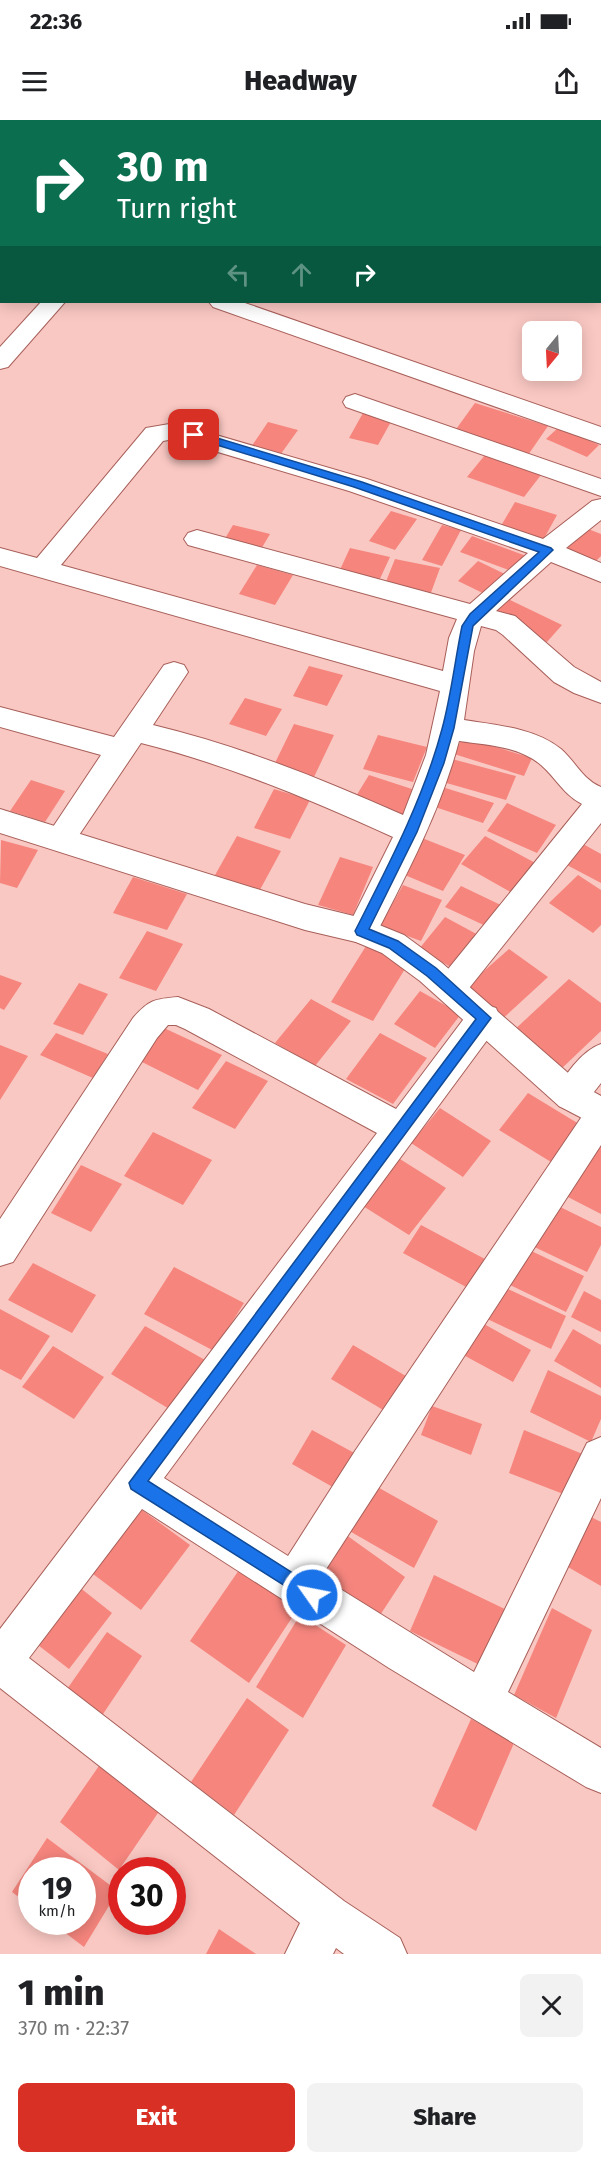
<!DOCTYPE html>
<html lang="en">
<head>
<meta charset="utf-8">
<style>
	:root { --surface:#fff; --page:#f2f2f2; --text:#202124; --muted:#757577; --accent:#d93025 }
	body { margin:0; font-family:"Fira Sans",sans-serif; background:var(--page); color:var(--text); height:100vh; display:flex; flex-direction:column; font-size:22px; white-space:nowrap }
	* { box-sizing:border-box; margin:0 }
	p { font-size:20px; color:var(--muted) }
	.icon { flex:none; width:33px; height:33px; fill:none; stroke:currentColor; stroke-width:2; stroke-linecap:round; stroke-linejoin:round }
	.map { position:relative; height:1834px; overflow:hidden }
	.sheet { display:flex; flex-direction:column; background:var(--surface); flex:1 }
	.sheet>* { flex:none }
	.top-card { position:absolute; left:0px; top:0px; width:602px; height:183px; box-shadow:0 3px 15px #0003; background:#0b6e4f; color:#fff; overflow:hidden }
	.needle { width:39px; rotate:198deg }
	.tools { position:absolute; left:522px; top:201px; display:grid; gap:12px }
	.tools a { display:grid; place-items:center; width:60px; height:60px; border-radius:9px; background:var(--surface); box-shadow:0 3px 15px #0003; font-size:30px }
	.speed { position:absolute; left:18px; top:1737px; display:flex; gap:12px; font-size:30px; font-weight:700; text-align:center }
	.speed>* { display:grid; place-content:center; width:78px; height:78px; border-radius:50%; background:var(--surface); box-shadow:0 3px 15px #0003; line-height:1 }
	.speed small { font-size:15px; font-weight:400 }
	.speed .limit { border:9px solid #d22; background:#fff; color:#111 }
	.pin { position:absolute; display:grid; place-items:center; width:51px; height:51px; color:#fff; margin:-26px; border-radius:12px; box-shadow:0 3px 9px #0006 }
	.me { position:absolute; width:66px; margin:-33px; rotate:303deg; stroke-linejoin:round; filter:drop-shadow(0 0 4px #0008) }
	.turn { display:flex; align-items:center; gap:21px; height:126px; padding:0 18px; font-size:27px }
	.turn .icon { width:78px; height:78px; stroke-width:2.5 }
	.turn b { display:block; font-size:42px; line-height:51px }
	.lanes { display:flex; align-items:center; height:57px; padding:0 18px; background:#0003; justify-content:center; gap:30px; direction:ltr }
	.lanes .off { opacity:.35 }
	.round { display:grid; place-items:center; flex:none; width:63px; height:63px; border-radius:9px; background:var(--page) }
	.overview { display:flex; align-items:center; justify-content:space-between; height:102px; padding:0 18px }
	h1 { font-size:36px; font-weight:800; line-height:45px }
	.primary-button { display:flex; gap:12px; margin-top:auto; padding:12px 18px }
	.primary-button a { flex:1; height:69px; border-radius:9px; background:var(--accent); color:#fff; font-size:24px; font-weight:800; line-height:69px; text-align:center }
	.primary-button a+a { background:var(--page); color:var(--text) }
	.status { display:flex; justify-content:space-between; align-items:center; height:42px; padding:0 30px; background:var(--surface); direction:ltr }
	.status svg { height:16px; fill:currentColor }
	header { display:flex; justify-content:space-between; align-items:center; height:78px; padding:0 18px; background:var(--surface); font-size:27px; font-weight:800 }
	.map>svg:first-child { display:block }
	.building { fill:#f5857d }
	.lines { fill:none; stroke-linecap:round; stroke-linejoin:round }
	.service-casing { stroke:#a85f59; stroke-width:2 }
	.minor-casing { stroke:#a85f59; stroke-width:2 }
	.tertiary-casing { stroke:#a85f59; stroke-width:2 }
	.service { fill:#fff; fill-rule:evenodd }
	.minor { fill:#fff; fill-rule:evenodd }
	.tertiary { fill:#fff; fill-rule:evenodd }
	.route { fill:#1a73e8; stroke:#114b97; stroke-width:1.5 }
</style>
</head>
<body>
<div class="status"><b>22:36</b><svg viewBox="0 0 49 12"><path d="M0 12V9h3v3zM5 12V6h3v6zM10 12V3h3v9zM15 12V0h3v12zM26 1h20v11H26zM47 4h2v5h-2z"/></svg></div>
<header><svg class="icon" aria-label="menu" viewBox="0 0 24 24"><path d="M4 6h16M4 12h16M4 18h16"/></svg>Headway<svg class="icon" aria-label="share" viewBox="0 0 24 24"><path d="M12 15V3M7 8l5-5 5 5M5 13v7h14v-7"/></svg></header>
<div class="map">
<svg width="601" height="1834" viewBox="0 0 601 1834">
	<rect width="100%" height="100%" fill="#fac8c3"/>
	<g class="building">
		<polygon points="475,283 548,306 526,338 454,312"/>
		<polygon points="363,293 392,300 378,325 349,318"/>
		<polygon points="268,302 298,310 278,338 249,330"/>
		<polygon points="559,307 599,325 587,337 546,319"/>
		<polygon points="485,335 541,355 524,377 467,357"/>
		<polygon points="515,382 557,395 541,424 498,411"/>
		<polygon points="391,391 417,399 395,430 369,421"/>
		<polygon points="233,405 270,414 260,431 223,422"/>
		<polygon points="442,405 461,410 442,446 422,440"/>
		<polygon points="583,407 601,414 601,436 592,445 561,431"/>
		<polygon points="472,416 529,437 517,453 460,432"/>
		<polygon points="350,428 390,437 378,463 338,454"/>
		<polygon points="395,439 440,448 429,478 383,469"/>
		<polygon points="478,441 513,458 493,478 458,461"/>
		<polygon points="257,445 293,455 275,485 239,474"/>
		<polygon points="506,478 562,505 547,522 490,494"/>
		<polygon points="309,546 343,555 327,586 293,576"/>
		<polygon points="245,578 282,589 266,616 229,604"/>
		<polygon points="294,604 334,615 314,657 273,647"/>
		<polygon points="378,615 427,627 413,662 363,649"/>
		<polygon points="463,617 532,638 524,656 454,634"/>
		<polygon points="452,639 516,656 506,680 443,662"/>
		<polygon points="369,655 418,671 403,698 353,681"/>
		<polygon points="31,660 65,671 45,702 10,691"/>
		<polygon points="442,667 494,683 483,703 432,686"/>
		<polygon points="274,669 310,680 290,719 254,708"/>
		<polygon points="507,683 556,705 537,733 487,711"/>
		<polygon points="237,716 281,731 255,779 210,764"/>
		<polygon points="485,716 539,745 514,774 461,744"/>
		<polygon points="422,718 465,735 443,771 400,753"/>
		<polygon points="1,720 38,730 17,768 0,763"/>
		<polygon points="583,724 601,734 601,763 565,744"/>
		<polygon points="340,737 373,747 353,795 318,785"/>
		<polygon points="578,755 601,770 601,805 593,813 549,783"/>
		<polygon points="133,757 187,774 167,810 113,793"/>
		<polygon points="403,765 442,780 421,821 380,806"/>
		<polygon points="461,766 505,787 490,808 445,787"/>
		<polygon points="445,797 482,817 456,850 419,829"/>
		<polygon points="147,811 183,824 156,871 119,858"/>
		<polygon points="366,826 408,844 373,901 331,882"/>
		<polygon points="509,829 548,857 499,902 460,872"/>
		<polygon points="0,855 22,863 4,890 0,888"/>
		<polygon points="569,859 601,883 601,911 560,950 511,913"/>
		<polygon points="79,863 108,874 83,915 53,904"/>
		<polygon points="420,871 461,894 435,928 394,904"/>
		<polygon points="311,879 351,901 315,946 275,923"/>
		<polygon points="164,908 222,935 198,970 140,941"/>
		<polygon points="56,913 108,934 93,958 40,935"/>
		<polygon points="380,913 427,938 393,984 346,959"/>
		<polygon points="0,925 28,936 0,980"/>
		<polygon points="226,941 268,961 235,1009 192,988"/>
		<polygon points="528,973 579,1004 551,1042 499,1010"/>
		<polygon points="440,988 491,1021 463,1057 411,1023"/>
		<polygon points="601,1010 601,1094 564,1075"/>
		<polygon points="153,1012 212,1040 183,1085 124,1056"/>
		<polygon points="392,1034 446,1068 409,1115 355,1081"/>
		<polygon points="81,1045 122,1064 91,1112 51,1093"/>
		<polygon points="548,1081 601,1107 601,1125 587,1152 526,1123"/>
		<polygon points="421,1105 498,1146 481,1175 403,1133"/>
		<polygon points="523,1127 584,1156 566,1192 504,1162"/>
		<polygon points="33,1143 96,1175 72,1213 8,1180"/>
		<polygon points="174,1147 244,1183 214,1231 144,1194"/>
		<polygon points="497,1164 566,1196 551,1229 481,1196"/>
		<polygon points="584,1171 601,1180 601,1212 571,1197"/>
		<polygon points="0,1189 50,1216 21,1260 0,1249"/>
		<polygon points="475,1199 531,1230 513,1262 456,1231"/>
		<polygon points="145,1206 205,1240 171,1290 111,1254"/>
		<polygon points="573,1209 601,1225 601,1268 554,1241"/>
		<polygon points="353,1225 416,1262 395,1297 331,1259"/>
		<polygon points="53,1226 104,1257 74,1299 22,1267"/>
		<polygon points="548,1250 601,1276 601,1299 591,1322 530,1292"/>
		<polygon points="432,1286 482,1304 471,1335 421,1315"/>
		<polygon points="312,1310 358,1335 338,1370 292,1344"/>
		<polygon points="524,1310 585,1335 571,1377 509,1353"/>
		<polygon points="365,1360 438,1401 414,1448 339,1405"/>
		<polygon points="138,1387 190,1425 141,1490 89,1451"/>
		<polygon points="585,1394 601,1402 601,1466 561,1443"/>
		<polygon points="342,1412 405,1457 373,1506 310,1461"/>
		<polygon points="239,1450 297,1490 249,1563 190,1521"/>
		<polygon points="434,1455 511,1492 488,1549 410,1511"/>
		<polygon points="69,1459 112,1493 69,1549 25,1515"/>
		<polygon points="552,1488 592,1510 556,1598 514,1575"/>
		<polygon points="300,1495 346,1525 303,1598 256,1567"/>
		<polygon points="107,1512 142,1536 101,1597 65,1572"/>
		<polygon points="247,1578 289,1610 234,1695 191,1662"/>
		<polygon points="471,1599 514,1623 476,1711 432,1686"/>
		<polygon points="101,1643 160,1690 119,1750 60,1702"/>
		<polygon points="47,1718 118,1771 84,1827 51,1802 82,1802 82,1750 32,1750 32,1787 12,1772"/>
		<polygon points="219,1809 256,1834 206,1834"/>
	</g>
	<g class="lines">
		<defs>
			<g id="service">
				<rect x="568" y="0" width="14" height="2"/>
				<rect x="600" y="27" width="1" height="8"/>
			</g>
			<g id="minor">
				<polygon points="62,0 88,0 89,2 63,2"/>
				<polygon points="152,0 172,0 151,2"/>
				<polygon points="306,0 327,0 305,2"/>
				<polygon points="0,59 2,59 0,73"/>
				<polygon points="0,92 2,93 2,106 0,106"/>
				<polygon points="41,182 65,182 8,247 0,249 0,227"/>
				<polygon points="209,182 242,182 601,307 601,324 213,187"/>
				<polygon points="355,274 601,359 601,376 346,287 343,282 346,277"/>
				<path d="M175,303L367,359L543,419L592,381L601,379V400L566,428L601,443V462L551,442L496,491L515,496L574,547L601,562V583L574,573L554,562L503,515L496,510L481,506L474,531L464,600C496,605 535,608 561,629C575,641 583,660 601,667V703L462,877L451,881L440,877L435,868L440,859L582,684C564,675 556,658 541,645C519,626 487,625 459,621C441,690 406,756 373,820L362,824L351,820L346,811L393,717C311,680 229,645 141,623L71,727L60,731L49,727L45,719L101,635L0,607V587L114,617L164,545L174,542L184,545L188,552L153,605C240,626 322,659 403,695L426,635L440,571L0,446V428L37,438L146,308ZM174,319L349,371L528,433L470,484L197,410L188,413L184,419L188,425L457,499L449,518L443,551L61,445L163,321Z"/>
				<path d="M178,877L209,889L396,989L472,888L484,884L496,888L500,898L496,908L164,1358L288,1436L355,1331L589,986L601,981V1025L321,1457L474,1552L587,1323L601,1317V1378L508,1572L601,1628V1673L586,1667L389,1548L142,1389L29,1538L344,1781L400,1818L407,1834H344L336,1828L333,1834H285L300,1803L0,1568V1509L377,1013L185,909L176,905H168L157,918L13,1142L0,1146V1099L133,898C149,880 154,879 178,877Z"/>
				<path d="M601,924V963L583,986L571,991L559,986L554,976C563,957 581,931 601,924Z"/>
			</g>
			<polygon id="tertiary" points="0,689 305,784 362,798 404,815 442,843 583,966 601,976 601,1008 559,986 420,861 382,833 356,822 305,810 0,713"/>
		</defs>
		<use href="#service" class="service-casing"/>
		<use href="#minor" class="minor-casing"/>
		<use href="#tertiary" class="tertiary-casing"/>
		<use href="#service" class="service"/>
		<use href="#minor" class="minor"/>
		<use href="#tertiary" class="tertiary"/>
	</g>
	<path class="route" d="M194,311L362,362L551,428L553,430L473,506L454,608L444,643L417,712L369,809L398,821L436,848L491,898L148,1361L318,1469L321,1475L318,1481L312,1483L131,1369L129,1363L476,899L427,856L389,828L357,815L355,811C388,746 423,680 442,609C451,576 455,540 462,506L470,494L539,432L354,367L191,317L189,315Z"/>
</svg>
<div class="tools">
<a><svg class="needle" viewBox="-14 -14 28 28"><path d="M0-13l5 13h-10z" fill="#e53935"/><path d="M0 13l5-13h-10z" fill="#757577"/></svg></a>
</div>
<div class="speed"><div>19<small>km/h</small></div><div class="limit">30</div></div>
<div class="pin" style="left:194px;top:315px;background:#d93025"><svg class="icon" aria-label="arrive" viewBox="0 0 24 24"><path d="M6 21V4h12l-3 4 3 4H6"/></svg></div>
<svg class="me" style="left:312px;top:1475px" viewBox="-20 -20 40 40"><circle r="17" fill="#1a73e8" stroke="#fff" stroke-width="3"/><path d="M0-11L8 9 0 5-8 9z" fill="#fff"/></svg>
<div class="top-card">
<div class="turn"><svg class="icon" aria-label="right" viewBox="0 0 24 24"><path d="M7 20v-9h11M14 6l5 5-5 5"/></svg><div><b>30 m</b>Turn right</div></div>
<div class="lanes"><svg class="icon off" aria-label="left" viewBox="0 0 24 24"><path d="M17 20v-9H6M10 6l-5 5 5 5"/></svg><svg class="icon off" aria-label="ahead" viewBox="0 0 24 24"><path d="M12 20V5M6 11l6-6 6 6"/></svg><svg class="icon" aria-label="right" viewBox="0 0 24 24"><path d="M7 20v-9h11M14 6l5 5-5 5"/></svg></div>
</div>
</div>
<section class="sheet">
<div class="overview"><div><h1>1 min</h1><p>370 m · 22:37</p></div><a class="round"><svg class="icon" aria-label="close" viewBox="0 0 24 24"><path d="M6 6l12 12M18 6L6 18"/></svg></a></div>
<div class="primary-button"><a>Exit</a><a>Share</a></div>
</section>
</body>
</html>
